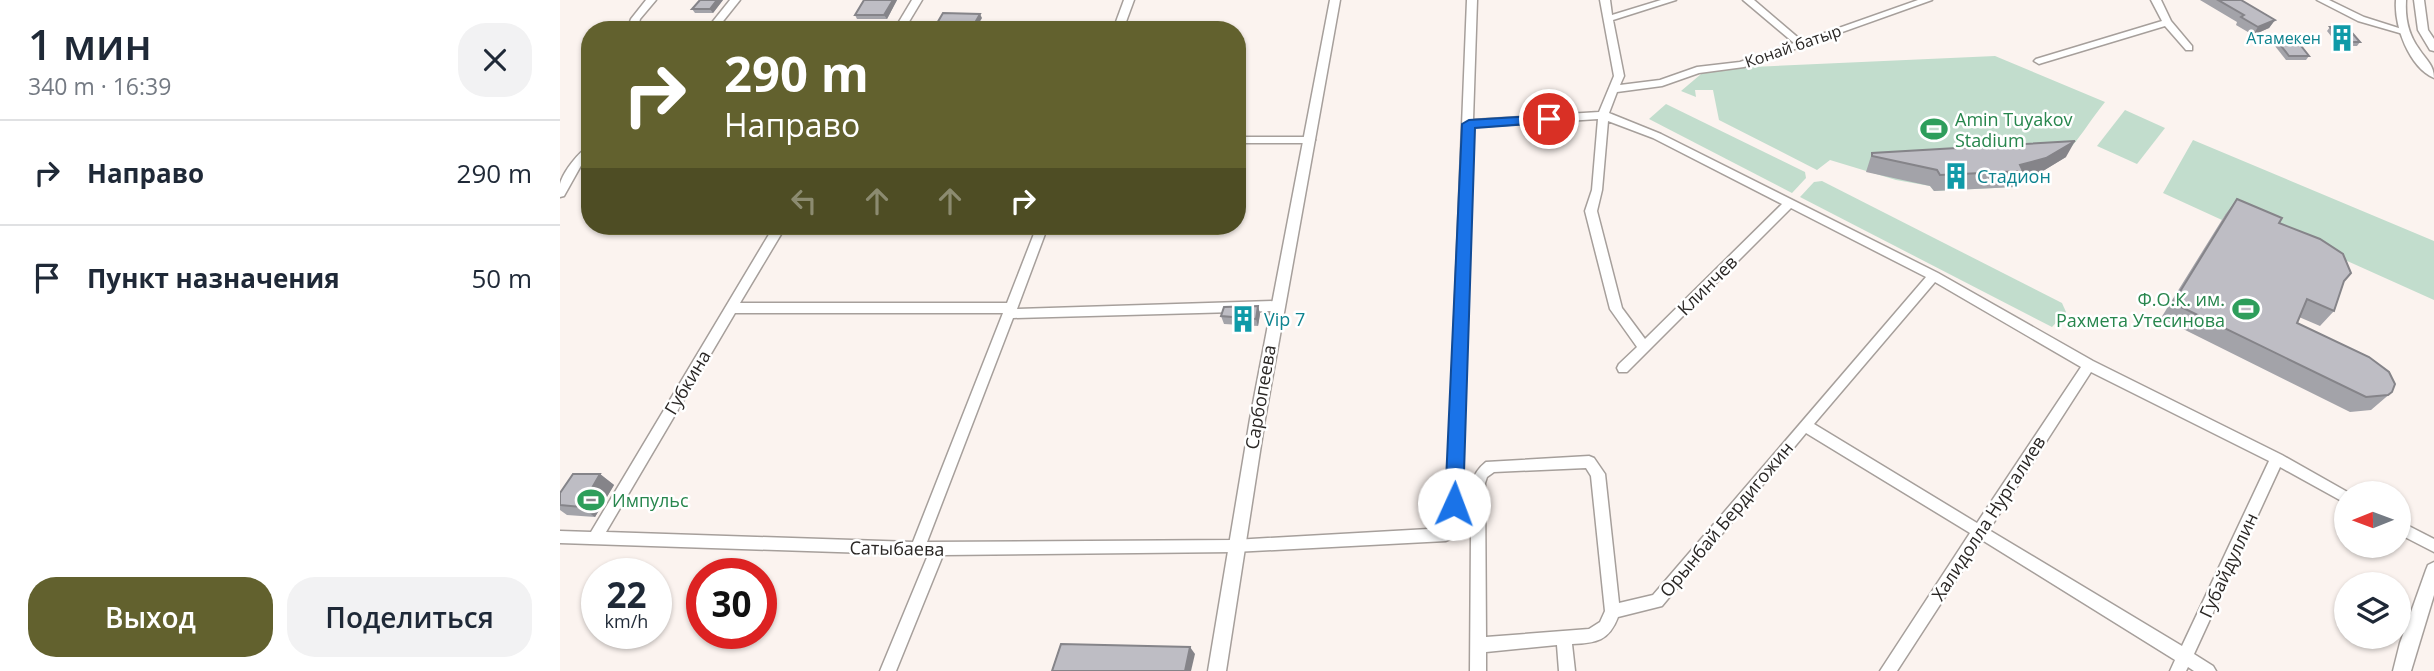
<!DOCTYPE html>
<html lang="ru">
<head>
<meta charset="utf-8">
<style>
	:root { --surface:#fff; --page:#f2f2f3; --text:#1f2937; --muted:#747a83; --line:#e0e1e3; --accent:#62612e }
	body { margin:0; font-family:"Open Sans",sans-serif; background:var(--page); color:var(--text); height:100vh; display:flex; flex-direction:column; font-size:26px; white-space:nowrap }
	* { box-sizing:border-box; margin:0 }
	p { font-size:23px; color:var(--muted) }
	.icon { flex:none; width:38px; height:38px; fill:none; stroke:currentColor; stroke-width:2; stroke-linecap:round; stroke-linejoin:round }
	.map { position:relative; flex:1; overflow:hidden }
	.details { display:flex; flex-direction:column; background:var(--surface); width:560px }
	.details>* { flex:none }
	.hud { position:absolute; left:21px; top:21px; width:665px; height:214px; border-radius:28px; box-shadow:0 2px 5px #0004; background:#62612e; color:#fff; overflow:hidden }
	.needle { width:46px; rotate:269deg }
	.buttons { position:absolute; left:1774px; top:481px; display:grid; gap:14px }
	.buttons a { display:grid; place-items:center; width:77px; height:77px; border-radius:50%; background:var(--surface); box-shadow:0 2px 5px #0004; font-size:35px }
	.speed { position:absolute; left:21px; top:558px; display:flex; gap:14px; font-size:35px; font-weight:700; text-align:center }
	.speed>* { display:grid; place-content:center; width:91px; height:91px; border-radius:50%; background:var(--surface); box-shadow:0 2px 5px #0004; line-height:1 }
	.speed small { font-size:18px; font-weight:400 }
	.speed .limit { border:10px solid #d22; background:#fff; color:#111 }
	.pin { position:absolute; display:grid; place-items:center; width:60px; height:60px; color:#fff; margin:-30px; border:4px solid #fff; border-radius:50%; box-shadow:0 2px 7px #0007 }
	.me { position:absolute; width:77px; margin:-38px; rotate:2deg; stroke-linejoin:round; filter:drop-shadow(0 0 5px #0008) }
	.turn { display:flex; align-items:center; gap:24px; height:147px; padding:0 28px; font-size:32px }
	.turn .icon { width:91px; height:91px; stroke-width:2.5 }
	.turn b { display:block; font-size:49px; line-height:60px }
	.lanes { display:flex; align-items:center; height:66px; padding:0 28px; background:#0003; justify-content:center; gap:35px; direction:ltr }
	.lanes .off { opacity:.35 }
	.round { display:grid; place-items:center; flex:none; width:74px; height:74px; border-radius:28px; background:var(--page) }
	.head { display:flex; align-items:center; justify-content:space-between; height:119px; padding:0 28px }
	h1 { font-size:42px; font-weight:600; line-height:52px }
	.action { display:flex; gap:14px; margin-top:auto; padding:14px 28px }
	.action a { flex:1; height:80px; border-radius:28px; background:var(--accent); color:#fff; font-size:28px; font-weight:600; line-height:80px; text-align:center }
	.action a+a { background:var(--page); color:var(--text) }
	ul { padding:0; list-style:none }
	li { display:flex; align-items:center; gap:21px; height:105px; padding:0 28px; border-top:2px solid var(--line) }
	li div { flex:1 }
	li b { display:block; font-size:26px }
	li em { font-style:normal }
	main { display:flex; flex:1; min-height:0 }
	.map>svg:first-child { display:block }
	.green { fill:#c2ddcd }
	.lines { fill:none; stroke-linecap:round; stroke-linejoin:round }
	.minor-casing { stroke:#a69f9b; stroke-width:3 }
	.tertiary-casing { stroke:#a69f9b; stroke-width:3 }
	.minor { fill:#fff; fill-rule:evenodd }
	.tertiary { fill:#fff; fill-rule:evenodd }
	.wall { fill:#a3a3a9 }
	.shaded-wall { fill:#858489 }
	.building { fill:#bebdc4; stroke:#858489; stroke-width:2 }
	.route { fill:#1a73e8; stroke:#114b97; stroke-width:2 }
	.labels { text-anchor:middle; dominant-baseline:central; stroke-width:5; stroke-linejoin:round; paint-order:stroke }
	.far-culture-label { font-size:16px; fill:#0d838f; stroke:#fff; text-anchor:end }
	.far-street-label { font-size:16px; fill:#2a2725; stroke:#fff }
	.leisure-label { font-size:18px; fill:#27864d; stroke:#fff; text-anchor:start }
	.culture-label { font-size:18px; fill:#0d838f; stroke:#fff; text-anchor:start }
	.street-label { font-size:18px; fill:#2a2725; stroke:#fff }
</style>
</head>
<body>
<main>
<section class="details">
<div class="head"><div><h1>1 мин</h1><p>340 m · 16:39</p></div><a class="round"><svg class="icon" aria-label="close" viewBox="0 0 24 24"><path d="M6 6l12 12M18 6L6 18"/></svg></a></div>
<ul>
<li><svg class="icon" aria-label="right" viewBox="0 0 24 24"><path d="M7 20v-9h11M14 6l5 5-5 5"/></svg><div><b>Направо</b></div><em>290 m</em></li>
<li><svg class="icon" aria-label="arrive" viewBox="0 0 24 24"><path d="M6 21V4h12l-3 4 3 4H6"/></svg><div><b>Пункт назначения</b></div><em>50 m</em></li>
</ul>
<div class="action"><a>Выход</a><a>Поделиться</a></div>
</section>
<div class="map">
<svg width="1874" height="671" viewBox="0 0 1874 671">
	<rect width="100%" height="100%" fill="#fbf3ef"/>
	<g class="green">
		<path d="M1435,56L1545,102C1514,141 1506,169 1453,181L1455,187L1374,191L1370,186L1336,180L1270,160L1257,170L1159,120L1153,90H1135L1136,97L1121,91L1147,69Z"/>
		<polygon points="1106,104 1245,172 1246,178 1232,193 1089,119"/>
		<polygon points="1565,110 1605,128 1577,164 1537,146"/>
		<polygon points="1633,140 1874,241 1874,300 1785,260 1665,215 1662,220 1603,193"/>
		<polygon points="1262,181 1502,303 1506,312 1492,327 1240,197 1254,182"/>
	</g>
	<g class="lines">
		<defs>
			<g id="minor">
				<polygon points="86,0 96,0 80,19 77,30 67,30 71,19"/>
				<polygon points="170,0 180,0 156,30 146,30"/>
				<polygon points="352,0 362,0 344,30 334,30"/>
				<polygon points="564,0 574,0 563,30 553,30"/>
				<path d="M907,0H917L913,120L1039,112L1054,76L1040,0H1050L1052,15L1101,0H1116L1053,20L1064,76L1060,85L1100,80L1137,67L1180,62L1234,43L1183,0H1194L1242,41L1358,0H1372L1184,67L1139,73L1102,86L1057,92L1049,113L1101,134L1378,273L1533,361L1722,455L1791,494H1787V504L1720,467L1634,654L1653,666L1656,671H1634L1628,667L1626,671H1610L1615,660L1422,540L1337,671H1320L1410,533L1246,433L1102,606L1058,617C1049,641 1036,643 1012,644L1015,671H999L997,645L926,652V671H910L911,535L895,537L886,541L674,552L383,555L336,671H320L368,555L0,543V531L31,532L214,226H226L180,303H447L477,226H488L457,309L716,301L722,306L716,311L453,318L367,542L674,540L886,528ZM1038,119L1032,190L1025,211L1050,309L1077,347L1059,364L1057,368L1059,372H1067L1231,208L1366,277L1093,595L1059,603L1045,474L1034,458L1029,456L926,462C905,479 911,498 911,523L900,524L913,127ZM1048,121L1093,138L1222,204L1085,339L1062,308L1037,211L1042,190ZM1375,282L1521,367L1417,523L1254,424ZM175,313H443L353,542L46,532ZM1531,372L1709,461L1622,646L1429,530ZM1026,468L1031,476L1045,611L1040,622L1029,629L926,637L925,483L927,477L934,472Z"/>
				<polygon points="1591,0 1601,0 1611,21 1632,46 1632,50 1626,50 1605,26 1482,63 1479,64 1474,61 1476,59 1602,21"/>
				<polygon points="1757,0 1769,0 1804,17 1848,31 1843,34 1798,21"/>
				<polygon points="677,137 750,137 755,140 750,143 677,143"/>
				<path d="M30,146V155L23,162L4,196L0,197C0,193 0,188 0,184C3,172 19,151 30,146Z"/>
				<polygon points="1839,521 1874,539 1874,552 1839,534"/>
			</g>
			<g id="tertiary">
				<polygon points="770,0 780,0 705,419 666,671 648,671 690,419"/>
				<path d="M1836,0H1846C1845,18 1848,34 1859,49C1866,60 1874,65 1874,78C1849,67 1834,26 1836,0Z"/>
				<polygon points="1854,0 1864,0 1868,30 1874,39 1874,51 1870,50 1858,30"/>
				<polygon points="1874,562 1874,595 1851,671 1833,671 1840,643 1866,570 1868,565"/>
			</g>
		</defs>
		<use href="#minor" class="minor-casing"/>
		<use href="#tertiary" class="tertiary-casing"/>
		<use href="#minor" class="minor"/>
		<use href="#tertiary" class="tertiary"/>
	</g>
	<g class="wall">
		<polygon points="163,0 153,13 135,13 132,9"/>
		<polygon points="304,0 337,0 327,19 297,19 295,15"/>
		<polygon points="1640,0 1681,0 1715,20 1709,28 1693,35 1676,25 1677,22"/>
		<polygon points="1770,27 1800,42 1797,46 1779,46 1767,31"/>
		<polygon points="1714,37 1749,56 1746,60 1726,60 1711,41"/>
		<polygon points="1312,153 1506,157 1478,174 1460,179 1455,187 1374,191 1370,186 1306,172"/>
		<polygon points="1677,199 1719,223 1784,281 1774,311 1760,326 1739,317 1737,323 1832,392 1811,410 1790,412 1601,318 1665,215"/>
		<polygon points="698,306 700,314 698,326 664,324 661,316"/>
		<polygon points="40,474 54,485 35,517 7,515 0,510 0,493"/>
	</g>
	<g class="shaded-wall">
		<polygon points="157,0 163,0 153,13 150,9"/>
		<polygon points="333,0 337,0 327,19 324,15"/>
		<polygon points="420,14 422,18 415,30 411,30"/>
		<polygon points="1715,20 1709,28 1693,35 1698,27"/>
		<polygon points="1515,141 1506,157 1478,174 1460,179 1463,171 1460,165"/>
		<polygon points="698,306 700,314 698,326 696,319"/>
		<polygon points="40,474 54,485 35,517 21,507"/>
		<polygon points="630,647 635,654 631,671 625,671"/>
	</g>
	<g class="building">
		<polygon points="140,0 157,0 150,9 132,9"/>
		<polygon points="304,0 333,0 324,15 295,15"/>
		<polygon points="1658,0 1681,0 1715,20 1698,27 1681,17 1684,15"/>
		<polygon points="383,13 420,14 411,30 373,30"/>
		<polygon points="1770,27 1787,27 1800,42 1782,42"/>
		<polygon points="1714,37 1734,37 1749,56 1729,56"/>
		<polygon points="1515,141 1486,158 1460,165 1463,171 1380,175 1377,170 1312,156 1312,153"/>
		<polygon points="1677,199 1722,218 1719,223 1760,239 1783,254 1791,273 1784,281 1774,311 1747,299 1737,323 1809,357 1829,372 1835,384 1832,392 1828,395 1806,397 1613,303"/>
		<polygon points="698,306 696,319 661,316 664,307"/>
		<polygon points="13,474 40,474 21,507 0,505 0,493"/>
		<polygon points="501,644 630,647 625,671 492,671"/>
	</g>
	<polygon class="route" points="989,115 996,119 994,122 915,128 903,504 900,510 894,512 888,510 885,504 902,124 909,120"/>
	<defs>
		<symbol id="building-bare" viewBox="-9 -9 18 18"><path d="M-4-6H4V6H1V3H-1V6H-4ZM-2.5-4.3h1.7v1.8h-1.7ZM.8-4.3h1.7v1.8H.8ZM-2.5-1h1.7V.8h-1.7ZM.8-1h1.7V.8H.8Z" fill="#0f9aa8" stroke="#fff" stroke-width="2.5" paint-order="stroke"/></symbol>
		<symbol id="stadium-bare" viewBox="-9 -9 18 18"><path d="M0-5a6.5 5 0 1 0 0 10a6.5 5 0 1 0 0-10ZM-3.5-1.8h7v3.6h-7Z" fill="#2e9e5b" stroke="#fff" stroke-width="2.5" paint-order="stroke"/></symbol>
	</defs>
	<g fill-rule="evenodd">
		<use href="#building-bare" x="1763" y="19" width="38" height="38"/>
		<use href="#stadium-bare" x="1355" y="110" width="38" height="38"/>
		<use href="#building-bare" x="1377" y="157" width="38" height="38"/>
		<use href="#stadium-bare" x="1667" y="290" width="38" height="38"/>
		<use href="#building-bare" x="664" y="300" width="38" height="38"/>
		<use href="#stadium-bare" x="12" y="481" width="38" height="38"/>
	</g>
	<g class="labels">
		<g class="far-culture-label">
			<text x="1761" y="38">Атамекен</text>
		</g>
		<g class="far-street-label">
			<text transform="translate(1233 46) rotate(-19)">Конай батыр</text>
		</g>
		<g class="leisure-label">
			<text x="1395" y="119">Amin Tuyakov<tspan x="1395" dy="21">Stadium</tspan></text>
			<text x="1665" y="299" text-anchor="end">Ф.О.К. им.<tspan x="1665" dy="21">Рахмета Утесинова</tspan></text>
			<text x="52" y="500">Импульс</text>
		</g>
		<g class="culture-label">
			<text x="1417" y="176">Стадион</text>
			<text x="704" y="319">Vip 7</text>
		</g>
		<g class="street-label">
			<text transform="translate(1147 285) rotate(-45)">Клинчев</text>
			<text transform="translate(127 382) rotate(-59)">Губкина</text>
			<text transform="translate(700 397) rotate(-80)">Сарбопеева</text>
			<text transform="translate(1428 518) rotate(-57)">Халидолла Нургалиев</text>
			<text transform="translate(1166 519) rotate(-50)">Орынбай Бердигожин</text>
			<text transform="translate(337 548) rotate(1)">Сатыбаева</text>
			<text transform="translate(1668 565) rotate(-65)">Губайдуллин</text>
		</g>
	</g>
</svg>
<div class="buttons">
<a><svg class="needle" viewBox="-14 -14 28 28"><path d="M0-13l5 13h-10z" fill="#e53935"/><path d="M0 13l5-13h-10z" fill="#747a83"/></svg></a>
<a><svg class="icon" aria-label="layers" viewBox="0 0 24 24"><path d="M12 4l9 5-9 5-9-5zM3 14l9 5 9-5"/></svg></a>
</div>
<div class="speed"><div>22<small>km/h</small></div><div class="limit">30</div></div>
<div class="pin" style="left:989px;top:119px;background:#d93025"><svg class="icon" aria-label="arrive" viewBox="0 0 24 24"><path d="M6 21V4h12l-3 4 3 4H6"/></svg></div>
<svg class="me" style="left:894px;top:504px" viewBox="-20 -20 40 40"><circle r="19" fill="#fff"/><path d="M0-13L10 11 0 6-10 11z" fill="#1a73e8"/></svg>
<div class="hud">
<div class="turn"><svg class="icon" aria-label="right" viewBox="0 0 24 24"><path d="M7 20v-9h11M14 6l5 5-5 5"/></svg><div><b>290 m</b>Направо</div></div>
<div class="lanes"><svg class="icon off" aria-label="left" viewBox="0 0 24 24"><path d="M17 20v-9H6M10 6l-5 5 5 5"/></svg><svg class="icon off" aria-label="ahead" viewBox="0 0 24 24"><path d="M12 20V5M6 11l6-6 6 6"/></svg><svg class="icon off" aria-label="ahead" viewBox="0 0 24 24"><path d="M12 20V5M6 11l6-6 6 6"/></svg><svg class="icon" aria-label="right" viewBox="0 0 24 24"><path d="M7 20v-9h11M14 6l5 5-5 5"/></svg></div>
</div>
</div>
</main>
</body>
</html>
